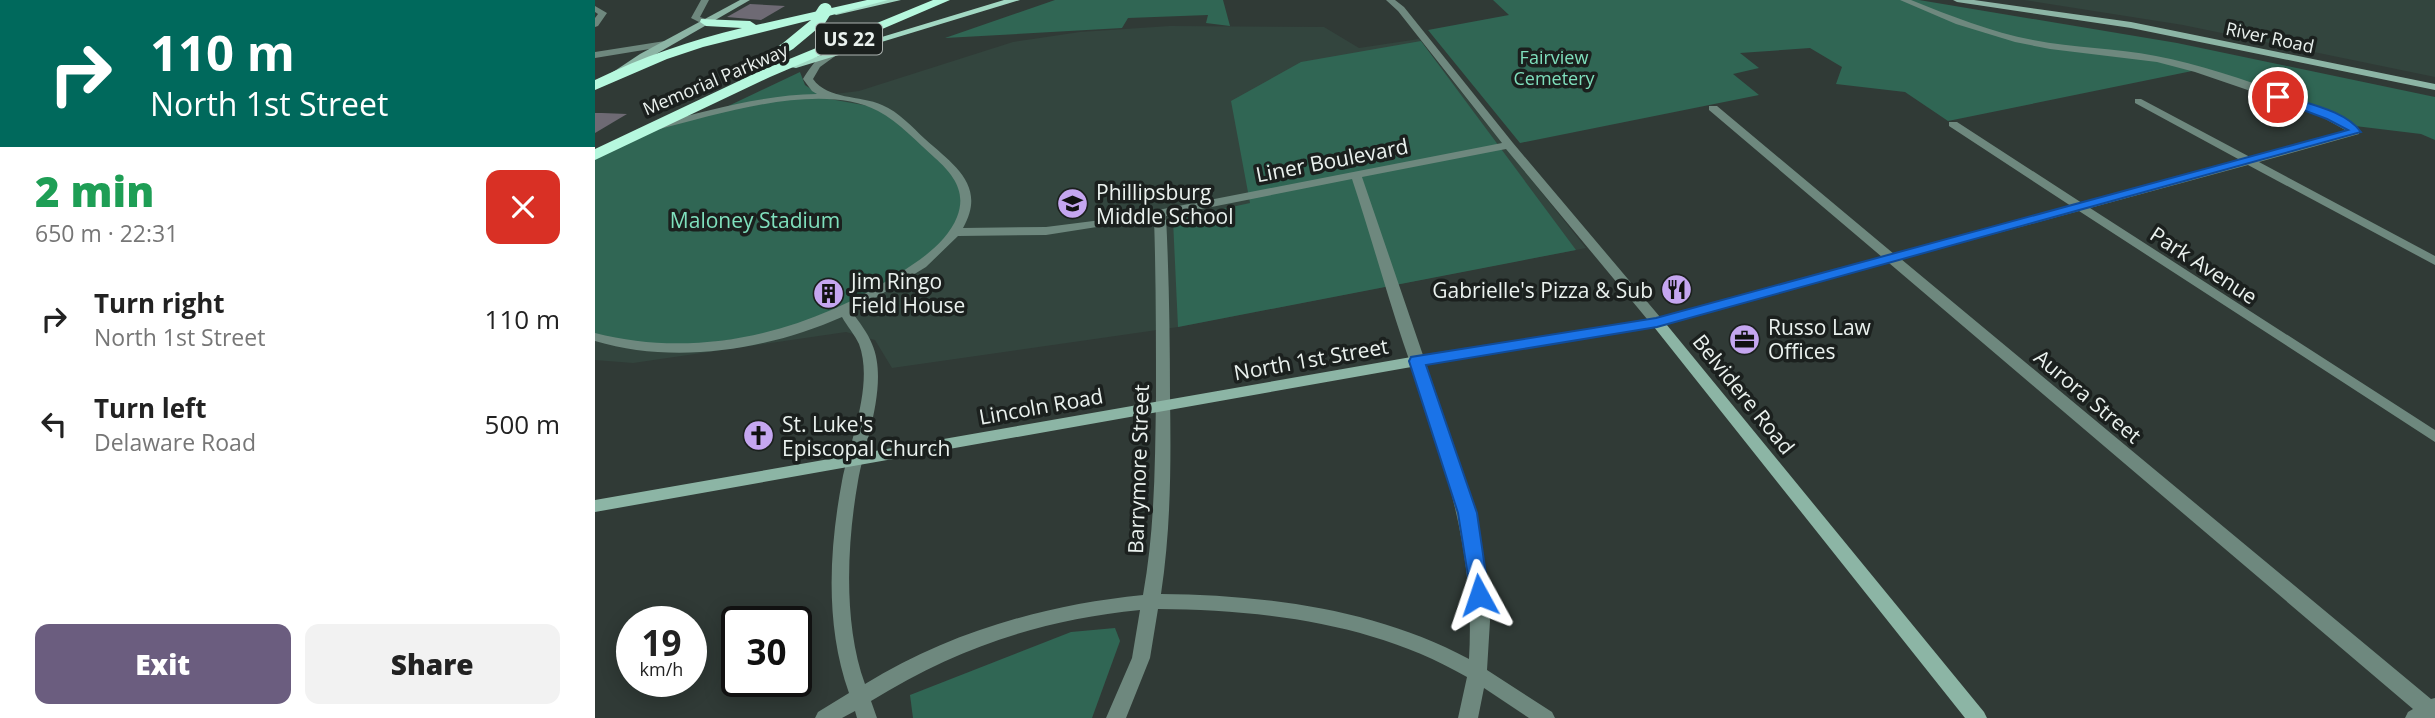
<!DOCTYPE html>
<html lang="en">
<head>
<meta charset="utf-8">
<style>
	:root { --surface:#fff; --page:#f2f2f2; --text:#222; --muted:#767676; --accent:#6b5d7f }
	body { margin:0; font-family:"Open Sans",sans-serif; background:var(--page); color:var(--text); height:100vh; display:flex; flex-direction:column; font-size:26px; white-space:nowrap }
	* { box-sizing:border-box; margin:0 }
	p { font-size:23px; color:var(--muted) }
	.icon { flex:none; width:38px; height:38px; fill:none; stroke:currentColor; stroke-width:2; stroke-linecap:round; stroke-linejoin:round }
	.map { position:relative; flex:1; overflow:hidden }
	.details { display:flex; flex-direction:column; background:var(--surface); width:595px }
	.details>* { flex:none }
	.top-card { background:#00695c; color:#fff; overflow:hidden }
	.speed { position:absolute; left:21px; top:606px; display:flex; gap:14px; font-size:35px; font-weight:700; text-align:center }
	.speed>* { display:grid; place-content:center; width:91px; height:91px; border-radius:50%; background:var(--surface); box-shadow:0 4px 18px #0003; line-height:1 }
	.speed small { font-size:18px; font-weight:400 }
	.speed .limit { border:4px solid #111; border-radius:10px; background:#fff; color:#111 }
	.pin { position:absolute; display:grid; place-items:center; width:60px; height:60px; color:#fff; margin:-30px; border:4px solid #fff; border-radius:50%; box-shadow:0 2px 7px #0007 }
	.me { position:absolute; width:77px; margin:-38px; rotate:355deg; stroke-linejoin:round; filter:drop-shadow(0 0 5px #0008) }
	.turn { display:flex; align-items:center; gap:24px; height:147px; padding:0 35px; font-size:32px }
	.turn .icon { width:91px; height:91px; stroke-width:2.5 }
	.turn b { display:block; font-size:49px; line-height:60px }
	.round { display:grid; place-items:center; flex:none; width:74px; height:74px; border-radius:14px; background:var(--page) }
	.overview { display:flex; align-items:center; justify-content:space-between; height:119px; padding:0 35px }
	h1 { font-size:42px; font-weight:800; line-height:52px; color:#1e9e55 }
	.button { display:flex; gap:14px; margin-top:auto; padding:14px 35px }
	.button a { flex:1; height:80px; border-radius:14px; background:var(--accent); color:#fff; font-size:28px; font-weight:800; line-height:80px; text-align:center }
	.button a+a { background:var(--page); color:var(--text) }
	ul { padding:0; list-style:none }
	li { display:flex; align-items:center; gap:21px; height:105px; padding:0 35px }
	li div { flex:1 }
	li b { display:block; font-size:26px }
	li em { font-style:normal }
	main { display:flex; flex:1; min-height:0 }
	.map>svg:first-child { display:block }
	.built { fill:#33453e }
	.green { fill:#306654 }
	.building { fill:#6e6a74 }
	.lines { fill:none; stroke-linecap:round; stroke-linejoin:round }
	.street { fill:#6e887e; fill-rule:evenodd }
	.secondary { fill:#8cb5a5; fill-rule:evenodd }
	.primary { fill:#a2d8c3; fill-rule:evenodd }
	.highway { fill:#b6f8de; fill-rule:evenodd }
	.highway-bridge { stroke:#b6f8de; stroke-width:14 }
	.route { fill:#1a73e8; stroke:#114b97; stroke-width:2 }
	.labels { text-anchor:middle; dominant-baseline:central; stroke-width:7; stroke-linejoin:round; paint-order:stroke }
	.far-street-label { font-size:18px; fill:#eaf1ee; stroke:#1b201e }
	.far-park-label { font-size:18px; fill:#7fe0bd; stroke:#1b201e }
	.shield { fill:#1b201e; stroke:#acb2b0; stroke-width:2 }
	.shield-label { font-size:19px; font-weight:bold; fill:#eaf1ee }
	.street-label { font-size:21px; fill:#eaf1ee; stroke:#1b201e }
	.poi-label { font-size:21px; fill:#eaf1ee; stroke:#1b201e; text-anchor:start }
	.park-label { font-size:21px; fill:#7fe0bd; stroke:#1b201e }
</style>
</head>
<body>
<main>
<section class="details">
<div class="top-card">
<div class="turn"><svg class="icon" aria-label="right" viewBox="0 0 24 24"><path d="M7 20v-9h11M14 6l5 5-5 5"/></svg><div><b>110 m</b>North 1st Street</div></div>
</div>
<div class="overview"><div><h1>2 min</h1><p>650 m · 22:31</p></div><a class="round" style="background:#d93025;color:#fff"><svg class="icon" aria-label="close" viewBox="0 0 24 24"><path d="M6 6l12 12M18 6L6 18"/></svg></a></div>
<ul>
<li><svg class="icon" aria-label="right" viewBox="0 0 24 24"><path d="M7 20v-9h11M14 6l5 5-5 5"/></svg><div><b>Turn right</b><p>North 1st Street</p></div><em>110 m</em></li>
<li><svg class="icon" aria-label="left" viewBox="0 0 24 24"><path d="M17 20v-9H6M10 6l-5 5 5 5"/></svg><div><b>Turn left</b><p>Delaware Road</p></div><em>500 m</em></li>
</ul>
<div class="button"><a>Exit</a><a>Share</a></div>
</section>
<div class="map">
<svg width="1840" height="718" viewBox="0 0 1840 718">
	<rect width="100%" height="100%" fill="#303a36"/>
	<g class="built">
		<polygon points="1429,0 1840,0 1840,77 1588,25"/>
		<polygon points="575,26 729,27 764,48 824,39 991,248 583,327 297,368 280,340 251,332 38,363 0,360 0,160 240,94 264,91 418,42 485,32"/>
	</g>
	<g class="green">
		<polygon points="460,0 628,0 635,26 611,23 613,15 533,18 527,28 350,38"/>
		<polygon points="898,0 1324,0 1582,43 1840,97 1840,140 1826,134 1760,126 1602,70 1353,121 1310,92 1241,84 1247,67 1215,48 1145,53 1164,68 1138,74 1164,95 925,143 833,30 914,15"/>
		<polygon points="826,41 981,250 583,327 578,220 655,203 636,101 706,62"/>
		<polygon points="205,72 210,85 229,98 285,108 360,170 371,206 345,248 250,311 176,334 76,348 0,337 0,155 47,131 127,109"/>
		<polygon points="520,628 525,641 497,718 318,718 315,695 476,632"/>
	</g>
	<g class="building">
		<polygon points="155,4 190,6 166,20 132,17"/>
		<polygon points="0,113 7,113 32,114 0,133"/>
	</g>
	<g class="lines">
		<g class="street">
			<polygon points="106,0 114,0 105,17 114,20 114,24 108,24 96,18"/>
			<path d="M791,0H800L809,7L918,143L1065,317L1287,257L1114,110V106H1122L1299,254L1476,206L1354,126V122H1362L1487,203L1645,160L1540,103V99H1546L1655,157L1752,131L1725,116L1697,105L1600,72L1562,62L1455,49L1420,42L1361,24L1305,0H1316C1356,16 1396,32 1438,40C1479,48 1520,48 1561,56C1623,68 1696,95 1753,122L1764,130V134L1664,162L1840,256V265L1653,165L1495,208L1840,430V442L1484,211L1306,259L1836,699L1840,698V718H1810L1813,712L1818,709L1294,263L1067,325H1057L911,149L767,177L855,434L882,527L891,574L895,621L892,670L957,712L960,718H934L889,688L883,718H863L872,677C779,623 669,610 563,609L555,658L531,718H511L537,658L545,610C445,620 362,648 276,701L282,718H262L260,711L247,718H220L223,712L254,693C230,626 234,550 247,481C255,441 279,384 264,344C260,335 252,326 247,317C172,350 80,365 0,341V333C104,360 214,332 303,274C326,260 352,242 362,217C372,192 358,174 340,158C322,142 304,122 283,111C227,81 123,114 65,129L60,126L61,124C114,110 167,95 222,94L217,91L208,79C216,66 227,50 243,50V54L225,67L218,79C233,100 265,95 287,105C304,112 317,127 330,139C359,165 392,186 368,228L451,227L522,218L907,143L803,11ZM757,179C775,233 790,288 808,342C845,451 881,542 874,659C780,609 671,595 566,594C576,528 576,464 575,397C575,337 574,276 571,216ZM559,218C561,278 561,337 561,396C560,464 560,528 548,595C449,605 355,632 270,684C248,624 252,543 263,481C270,442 294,383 277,344C273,333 264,322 257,312L331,267L363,236L451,235Z"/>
			<polygon points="0,6 12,13 3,26 0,27 0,18 3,14 0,12"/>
			<polygon points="70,41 73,42 73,46 0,58 0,52"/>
		</g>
		<g class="secondary">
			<polygon points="145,0 155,0 23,76 15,74 45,54"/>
			<polygon points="1358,0 1379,0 1536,22 1840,84 1840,90 1536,28 1362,2"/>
			<polygon points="1062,318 1067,319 1389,712 1392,718 1370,718 1059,327 822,366 0,512 0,500 822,356"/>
		</g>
		<g class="primary">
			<polygon points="285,0 306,0 241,15 236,12"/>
			<polygon points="409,0 425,0 201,68 191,66"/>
		</g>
		<g class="highway">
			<path d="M272,0H293L226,18L229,21L228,24L198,49L164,69L159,70L152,66L188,43L216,20L108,47L72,59L0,90V80C47,57 96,40 147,28L111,26L105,22L106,19L155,21L161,25Z"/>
			<polygon points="338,0 355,0 175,77 0,160 0,149 165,71"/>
		</g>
		<polyline class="highway-bridge" points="223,21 230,10"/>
	</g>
	<path class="route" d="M1679,95H1687C1712,104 1750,110 1766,132L1062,327L831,365L882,513L894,595L891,601L884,603L877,601L863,513L814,361L816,357L1061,318L1753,130L1732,119L1679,99Z"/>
	<defs>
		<symbol id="school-disc" viewBox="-11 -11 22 22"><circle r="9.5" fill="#c5a6f0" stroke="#1b201e"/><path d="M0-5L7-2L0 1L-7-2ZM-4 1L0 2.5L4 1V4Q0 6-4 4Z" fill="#111"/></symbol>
		<symbol id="restaurant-disc" viewBox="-11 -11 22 22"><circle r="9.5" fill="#c5a6f0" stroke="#1b201e"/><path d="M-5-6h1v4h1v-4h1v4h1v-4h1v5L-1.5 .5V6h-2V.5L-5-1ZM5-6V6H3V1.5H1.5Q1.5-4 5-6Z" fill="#111"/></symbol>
		<symbol id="building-disc" viewBox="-11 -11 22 22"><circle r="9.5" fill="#c5a6f0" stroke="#1b201e"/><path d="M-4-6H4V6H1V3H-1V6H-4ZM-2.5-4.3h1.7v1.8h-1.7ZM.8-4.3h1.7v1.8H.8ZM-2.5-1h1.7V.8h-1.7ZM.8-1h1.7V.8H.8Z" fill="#111"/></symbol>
		<symbol id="office-disc" viewBox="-11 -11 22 22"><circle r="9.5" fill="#c5a6f0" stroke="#1b201e"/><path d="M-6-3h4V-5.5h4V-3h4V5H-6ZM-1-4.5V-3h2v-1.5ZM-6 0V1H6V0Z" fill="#111"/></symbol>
		<symbol id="church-disc" viewBox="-11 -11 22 22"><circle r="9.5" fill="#c5a6f0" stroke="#1b201e"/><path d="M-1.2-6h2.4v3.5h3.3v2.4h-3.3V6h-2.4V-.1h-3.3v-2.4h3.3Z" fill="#111"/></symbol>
	</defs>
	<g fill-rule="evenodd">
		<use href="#school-disc" x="460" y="186" width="35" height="35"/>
		<use href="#restaurant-disc" x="1064" y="272" width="35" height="35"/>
		<use href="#building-disc" x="216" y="276" width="35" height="35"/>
		<use href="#office-disc" x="1132" y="322" width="35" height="35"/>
		<use href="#church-disc" x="146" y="418" width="35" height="35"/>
	</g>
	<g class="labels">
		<g class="far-street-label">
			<text transform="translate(1675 37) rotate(12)">River Road</text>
			<text transform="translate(120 79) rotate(-23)">Memorial Parkway</text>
		</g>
		<g class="far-park-label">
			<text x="959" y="57">Fairview<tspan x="959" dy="21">Cemetery</tspan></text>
		</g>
		<rect class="shield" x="221" y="23.5" width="66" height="31" rx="5"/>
		<g class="shield-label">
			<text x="254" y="39">US 22</text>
		</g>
		<g class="street-label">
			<text transform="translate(737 160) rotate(-11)">Liner Boulevard</text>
			<text transform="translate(1609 265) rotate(33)">Park Avenue</text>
			<text transform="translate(716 359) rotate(-10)">North 1st Street</text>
			<text transform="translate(1149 394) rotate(51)">Belvidere Road</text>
			<text transform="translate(1493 396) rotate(40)">Aurora Street</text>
			<text transform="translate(446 406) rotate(-10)">Lincoln Road</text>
			<text transform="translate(543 469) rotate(-88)">Barrymore Street</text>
		</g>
		<g class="poi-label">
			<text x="501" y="192">Phillipsburg<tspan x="501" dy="24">Middle School</tspan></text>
			<text x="256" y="281">Jim Ringo<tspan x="256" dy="24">Field House</tspan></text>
			<text x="1058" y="290" text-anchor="end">Gabrielle's Pizza &amp; Sub</text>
			<text x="1173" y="327">Russo Law<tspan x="1173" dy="24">Offices</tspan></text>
			<text x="187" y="424">St. Luke's<tspan x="187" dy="24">Episcopal Church</tspan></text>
		</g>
		<g class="park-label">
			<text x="160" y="220">Maloney Stadium</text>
		</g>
	</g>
</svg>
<div class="speed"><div>19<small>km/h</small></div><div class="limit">30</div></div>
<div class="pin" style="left:1683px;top:97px;background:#d93025"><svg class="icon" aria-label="arrive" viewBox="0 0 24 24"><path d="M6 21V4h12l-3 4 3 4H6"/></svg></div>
<svg class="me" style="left:884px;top:595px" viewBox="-20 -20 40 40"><path d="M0-17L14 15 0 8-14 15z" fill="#1a73e8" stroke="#fff" stroke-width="4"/></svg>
</div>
</main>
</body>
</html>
